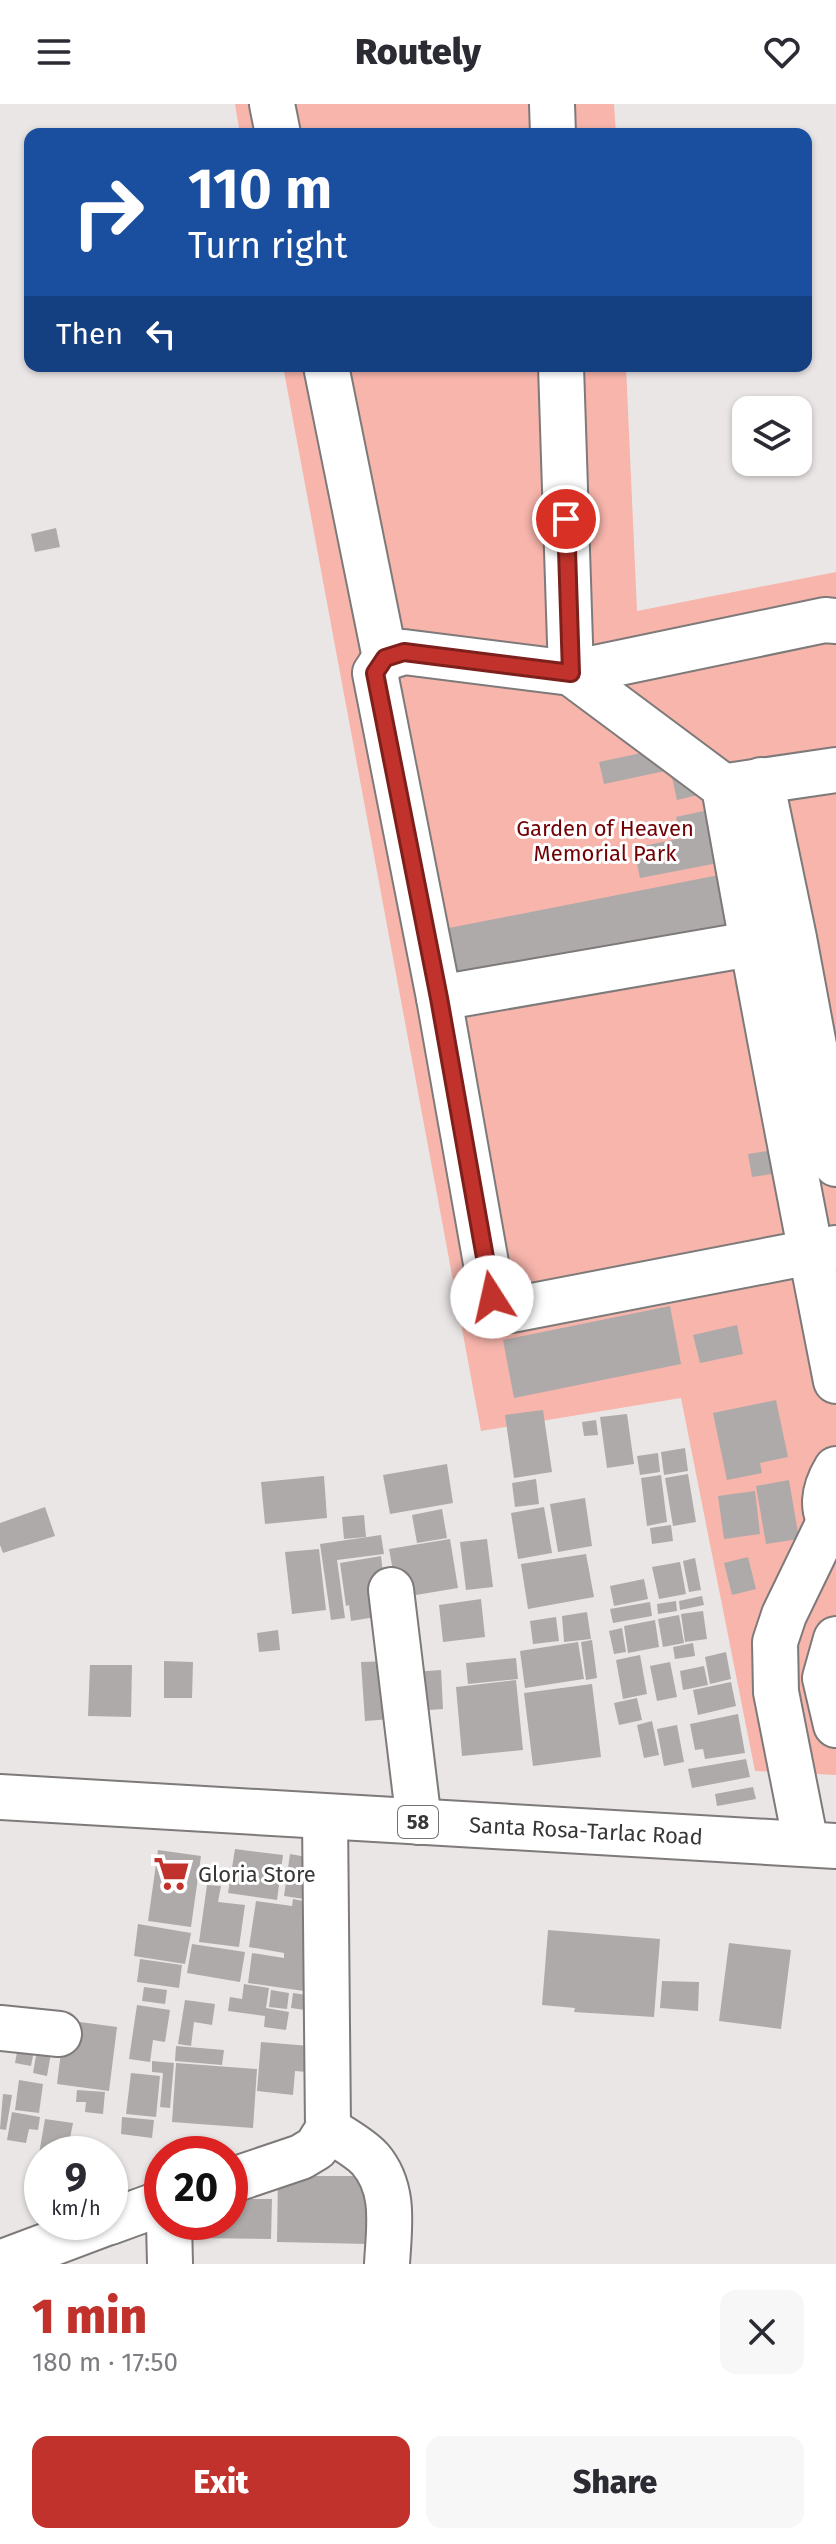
<!DOCTYPE html>
<html lang="en">
<head>
<meta charset="utf-8">
<style>
	:root { --surface:#fff; --page:#f7f7f7; --text:#2b2b33; --muted:#7c7c81; --accent:#c0322b }
	body { margin:0; font-family:"Fira Sans",sans-serif; background:var(--page); color:var(--text); height:100vh; display:flex; flex-direction:column; font-size:30px; white-space:nowrap }
	* { box-sizing:border-box; margin:0 }
	p { font-size:26px; color:var(--muted) }
	.icon { flex:none; width:44px; height:44px; fill:none; stroke:currentColor; stroke-width:2; stroke-linecap:round; stroke-linejoin:round }
	.map { position:relative; height:2160px; overflow:hidden }
	.sheet { display:flex; flex-direction:column; background:var(--surface); flex:1 }
	.sheet>* { flex:none }
	.top-card { position:absolute; left:24px; top:24px; width:788px; height:244px; border-radius:16px; box-shadow:0 2px 6px #0004; background:#1a4fa0; color:#fff; overflow:hidden }
	.fabs { position:absolute; left:732px; top:292px; display:grid; gap:16px }
	.fabs a { display:grid; place-items:center; width:80px; height:80px; border-radius:16px; background:var(--surface); box-shadow:0 2px 6px #0004; font-size:40px }
	.speed { position:absolute; left:24px; top:2032px; display:flex; gap:16px; font-size:40px; font-weight:700; text-align:center }
	.speed>* { display:grid; place-content:center; width:104px; height:104px; border-radius:50%; background:var(--surface); box-shadow:0 2px 6px #0004; line-height:1 }
	.speed small { font-size:20px; font-weight:400 }
	.speed .limit { border:12px solid #d22; background:#fff; color:#111 }
	.pin { position:absolute; display:grid; place-items:center; width:68px; height:68px; color:#fff; margin:-34px; border:4px solid #fff; border-radius:50%; box-shadow:0 2px 8px #0007 }
	.me { position:absolute; width:88px; margin:-44px; rotate:350deg; stroke-linejoin:round; filter:drop-shadow(0 0 6px #0008) }
	.turn { display:flex; align-items:center; gap:28px; height:168px; padding:0 32px; font-size:36px }
	.turn .icon { width:104px; height:104px; stroke-width:2.5 }
	.turn b { display:block; font-size:56px; line-height:68px }
	.then { display:flex; align-items:center; height:76px; padding:0 32px; background:#0003; gap:16px; font-size:30px }
	.round { display:grid; place-items:center; flex:none; width:84px; height:84px; border-radius:16px; background:var(--page) }
	.summary { display:flex; align-items:center; justify-content:space-between; height:136px; padding:0 32px }
	h1 { font-size:48px; font-weight:800; line-height:60px; color:var(--accent) }
	.button { display:flex; gap:16px; margin-top:auto; padding:16px 32px }
	.button a { flex:1; height:92px; border-radius:16px; background:var(--accent); color:#fff; font-size:32px; font-weight:800; line-height:92px; text-align:center }
	.button a+a { background:var(--page); color:var(--text) }
	header { display:flex; justify-content:space-between; align-items:center; height:104px; padding:0 32px; background:var(--surface); font-size:36px; font-weight:800 }
	.map>svg:first-child { display:block }
	.green { fill:#f7b5ac }
	.building { fill:#aeaaa9 }
	.lines { fill:none; stroke-linecap:round; stroke-linejoin:round }
	.minor-casing { stroke:#7d7a79; stroke-width:48 }
	.highway-casing { stroke:#7d7a79; stroke-width:48 }
	.minor { stroke:#fff; stroke-width:44 }
	.highway { stroke:#fff; stroke-width:44 }
	.route-casing { stroke:#7d201c; stroke-width:20 }
	.route { stroke:#c0322b; stroke-width:14 }
	.labels { text-anchor:middle; dominant-baseline:central; stroke-width:6; stroke-linejoin:round; paint-order:stroke }
	.shield { fill:#fff; stroke:#747373; stroke-width:2 }
	.shield-label { font-size:20px; font-weight:bold; fill:#383737 }
	.park-label { font-size:22px; fill:#710004; stroke:#fff }
	.street-label { font-size:22px; fill:#383737; stroke:#fff }
	.poi-label { font-size:22px; fill:#383737; stroke:#fff; text-anchor:start }
</style>
</head>
<body>
<header><svg class="icon" aria-label="menu" viewBox="0 0 24 24"><path d="M4 6h16M4 12h16M4 18h16"/></svg>Routely<svg class="icon" aria-label="heart" viewBox="0 0 24 24"><path d="M12 20l-8-8c-3-5 5-10 8-4 3-6 11-1 8 4z"/></svg></header>
<div class="map">
<svg width="836" height="2160" viewBox="0 0 836 2160">
	<rect width="100%" height="100%" fill="#eae6e5"/>
	<g class="green">
		<polygon points="235,0 614,0 616,30 240,30"/>
		<polygon points="283,262 626,262 637,507 836,468 836,1671 755,1667 681,1294 481,1327"/>
	</g>
	<g class="building">
		<polygon points="56,424 60,443 35,448 31,430"/>
		<polygon points="660,645 665,667 604,680 599,658"/>
		<polygon points="671,669 702,690 677,696"/>
		<polygon points="708,706 718,759 640,774 634,744 681,734 676,713"/>
		<polygon points="719,771 730,825 460,879 449,824"/>
		<polygon points="774,1046 778,1069 752,1073 748,1050"/>
		<polygon points="670,1202 681,1260 514,1294 503,1236"/>
		<polygon points="737,1221 743,1250 700,1259 693,1231"/>
		<polygon points="776,1296 788,1353 760,1359 762,1369 727,1376 713,1309"/>
		<polygon points="543,1306 552,1368 514,1374 505,1311"/>
		<polygon points="627,1310 634,1360 607,1364 600,1313"/>
		<polygon points="596,1316 598,1331 584,1332 582,1318"/>
		<polygon points="685,1344 688,1367 664,1371 661,1348"/>
		<polygon points="658,1349 660,1368 640,1371 637,1352"/>
		<polygon points="447,1360 453,1399 390,1410 383,1371"/>
		<polygon points="688,1370 696,1418 673,1422 665,1374"/>
		<polygon points="661,1371 667,1418 647,1422 641,1374"/>
		<polygon points="324,1372 327,1414 265,1420 261,1378"/>
		<polygon points="536,1375 539,1400 515,1403 512,1379"/>
		<polygon points="789,1376 799,1435 766,1440 756,1382"/>
		<polygon points="755,1387 760,1430 724,1435 718,1392"/>
		<polygon points="585,1394 592,1442 558,1448 550,1400"/>
		<polygon points="45,1403 55,1432 3,1449 0,1441 0,1419"/>
		<polygon points="544,1403 552,1449 518,1455 511,1409"/>
		<polygon points="442,1405 447,1434 417,1439 412,1411"/>
		<polygon points="364,1411 366,1433 344,1435 342,1413"/>
		<polygon points="671,1421 673,1437 652,1440 650,1424"/>
		<polygon points="381,1431 384,1450 337,1456 345,1514 331,1516 320,1440"/>
		<polygon points="450,1435 458,1484 398,1494 389,1445"/>
		<polygon points="487,1435 493,1483 466,1486 460,1438"/>
		<polygon points="319,1445 326,1506 292,1510 285,1448"/>
		<polygon points="586,1450 594,1493 528,1505 521,1460"/>
		<polygon points="381,1452 388,1511 351,1517 349,1501 346,1502 340,1459"/>
		<polygon points="748,1453 756,1485 732,1491 724,1459"/>
		<polygon points="695,1454 701,1486 689,1488 683,1457"/>
		<polygon points="680,1458 686,1490 659,1495 652,1463"/>
		<polygon points="644,1475 648,1495 614,1502 610,1482"/>
		<polygon points="702,1492 704,1501 680,1506 679,1497"/>
		<polygon points="481,1495 485,1533 443,1538 439,1501"/>
		<polygon points="676,1497 677,1507 658,1510 657,1500"/>
		<polygon points="650,1498 652,1512 613,1519 610,1505"/>
		<polygon points="703,1507 707,1535 685,1538 681,1510"/>
		<polygon points="587,1508 591,1535 564,1538 562,1512"/>
		<polygon points="679,1511 684,1539 663,1543 658,1515"/>
		<polygon points="556,1513 559,1537 533,1540 530,1517"/>
		<polygon points="655,1516 659,1543 628,1549 624,1522"/>
		<polygon points="622,1524 626,1548 614,1550 609,1527"/>
		<polygon points="278,1526 280,1546 259,1548 257,1529"/>
		<polygon points="592,1536 597,1574 586,1576 581,1538"/>
		<polygon points="578,1538 584,1575 525,1584 520,1547"/>
		<polygon points="693,1539 695,1552 675,1555 673,1543"/>
		<polygon points="726,1548 731,1575 710,1580 705,1553"/>
		<polygon points="640,1551 647,1590 623,1595 616,1556"/>
		<polygon points="516,1554 518,1575 468,1580 466,1559"/>
		<polygon points="164,1557 193,1558 192,1594 164,1594"/>
		<polygon points="388,1557 392,1615 365,1617 361,1558"/>
		<polygon points="670,1558 677,1593 657,1597 650,1562"/>
		<polygon points="90,1561 132,1561 131,1613 88,1612"/>
		<polygon points="704,1562 708,1581 683,1586 680,1567"/>
		<polygon points="441,1566 443,1605 415,1607 413,1568"/>
		<polygon points="516,1576 523,1646 462,1652 456,1583"/>
		<polygon points="731,1578 736,1602 698,1611 693,1586"/>
		<polygon points="592,1580 601,1653 533,1662 524,1589"/>
		<polygon points="637,1594 642,1616 619,1621 614,1599"/>
		<polygon points="738,1610 745,1649 705,1655 703,1645 695,1646 690,1620"/>
		<polygon points="652,1617 659,1651 644,1654 637,1621"/>
		<polygon points="677,1621 684,1658 664,1662 657,1625"/>
		<polygon points="746,1655 750,1673 692,1684 688,1665"/>
		<polygon points="753,1683 756,1695 717,1702 715,1690"/>
		<polygon points="235,1745 283,1751 277,1796 228,1789"/>
		<polygon points="158,1746 201,1752 191,1823 148,1817"/>
		<polygon points="290,1750 318,1755 311,1796 284,1792"/>
		<polygon points="207,1781 221,1782 218,1798 245,1801 239,1843 199,1838"/>
		<polygon points="293,1795 318,1800 304,1887 248,1879 252,1849 284,1854 284,1849 249,1843 256,1797 292,1802"/>
		<polygon points="138,1820 191,1829 185,1860 134,1852"/>
		<polygon points="548,1826 660,1835 654,1913 574,1908 575,1904 542,1901"/>
		<polygon points="729,1839 791,1846 781,1925 719,1917"/>
		<polygon points="192,1840 245,1848 240,1878 187,1869"/>
		<polygon points="140,1855 182,1861 179,1884 137,1878"/>
		<polygon points="662,1877 699,1878 698,1907 660,1904"/>
		<polygon points="244,1880 269,1884 266,1904 289,1908 286,1926 264,1923 265,1912 228,1907 230,1893 242,1895"/>
		<polygon points="144,1883 167,1886 165,1900 142,1897"/>
		<polygon points="271,1886 289,1889 287,1905 269,1903"/>
		<polygon points="293,1889 307,1891 305,1906 291,1904"/>
		<polygon points="185,1896 215,1900 212,1921 194,1918 191,1942 178,1940"/>
		<polygon points="137,1901 170,1906 165,1938 153,1936 150,1958 129,1955"/>
		<polygon points="65,1916 117,1923 109,1987 57,1980"/>
		<polygon points="20,1932 36,1936 31,1962 15,1959"/>
		<polygon points="261,1938 310,1942 307,1968 295,1967 293,1991 257,1987"/>
		<polygon points="176,1942 224,1946 222,1961 175,1957"/>
		<polygon points="37,1946 51,1949 47,1972 33,1969"/>
		<polygon points="152,1957 174,1959 170,2004 160,2003 163,1969 152,1968"/>
		<polygon points="176,1959 257,1965 253,2024 172,2018"/>
		<polygon points="131,1969 160,1972 156,2013 126,2010"/>
		<polygon points="19,1976 43,1980 39,2009 15,2006"/>
		<polygon points="77,1986 105,1988 103,2010 85,2008 86,1998 76,1998"/>
		<polygon points="3,1990 12,1991 6,2026 0,2025"/>
		<polygon points="12,2008 40,2013 38,2026 29,2025 26,2039 7,2036"/>
		<polygon points="122,2013 154,2016 152,2034 121,2030"/>
		<polygon points="45,2015 73,2019 67,2050 39,2050"/>
		<polygon points="278,2072 371,2072 370,2140 277,2138"/>
		<polygon points="230,2095 272,2095 271,2135 193,2134 194,2118 230,2118"/>
	</g>
	<g class="lines">
		<defs>
			<g id="minor">
				<polyline points="272,0 278,30"/>
				<polyline points="552,0 553,30"/>
				<polyline points="326,262 385,554"/>
				<polyline points="561,262 571,569 825,516 836,517"/>
				<polyline points="761,676 794,834 836,1060"/>
				<polyline points="734,681 836,666"/>
				<polyline points="439,894 779,835"/>
				<path d="M836,1144L811,1148L512,1206L499,1203L492,1193L439,894L375,569L385,554L404,548L571,569L724,683C759,882 797,1079 836,1277"/>
				<path d="M836,1365C824,1385 819,1407 836,1425"/>
				<polyline points="391,1486 419,1718"/>
				<polyline points="836,1535 825,1574 836,1621"/>
				<polyline points="806,1740 776,1588 775,1538 784,1511 829,1418"/>
				<polyline points="0,1924 59,1930"/>
				<path d="M328,2025C341,2034 359,2043 370,2055C396,2085 389,2123 387,2160"/>
				<polyline points="230,2077 301,2053 316,2044 328,2025 325,1713"/>
				<polyline points="110,2118 162,2099"/>
				<polyline points="169,2118 170,2160"/>
				<polyline points="0,2159 109,2118"/>
			</g>
			<polyline id="highway" points="0,1693 836,1742"/>
		</defs>
		<use href="#minor" class="minor-casing"/>
		<use href="#highway" class="highway-casing"/>
		<use href="#minor" class="minor"/>
		<use href="#highway" class="highway"/>
	</g>
	<g class="lines">
		<defs>
			<polyline id="route" points="492,1193 439,894 375,569 385,554 404,548 571,569 566,415"/>
		</defs>
		<use href="#route" class="route-casing"/>
		<use href="#route" class="route"/>
	</g>
	<defs>
		<symbol id="supermarket-bare" viewBox="-9 -9 18 18"><path d="M-6-5.5h2.5l.6 2H6L4.5 2H-2.5L-4.4-4H-6ZM-1.5 3.2a1.3 1.3 0 1 0 .1 0ZM3 3.2a1.3 1.3 0 1 0 .1 0Z" fill="#c0322b" stroke="#fff" stroke-width="2.5" paint-order="stroke"/></symbol>
	</defs>
	<g fill-rule="evenodd">
		<use href="#supermarket-bare" x="146" y="1744" width="51" height="51"/>
	</g>
	<g class="labels">
		<rect class="shield" x="398" y="1702" width="40" height="32" rx="6"/>
		<g class="shield-label">
			<text x="418" y="1718">58</text>
		</g>
		<g class="park-label">
			<text x="605" y="724">Garden of Heaven<tspan x="605" dy="25">Memorial Park</tspan></text>
		</g>
		<g class="street-label">
			<text transform="translate(586 1727) rotate(3)">Santa Rosa-Tarlac Road</text>
		</g>
		<g class="poi-label">
			<text x="198" y="1770">Gloria Store</text>
		</g>
	</g>
</svg>
<div class="fabs">
<a><svg class="icon" aria-label="layers" viewBox="0 0 24 24"><path d="M12 4l9 5-9 5-9-5zM3 14l9 5 9-5"/></svg></a>
</div>
<div class="speed"><div>9<small>km/h</small></div><div class="limit">20</div></div>
<div class="pin" style="left:566px;top:415px;background:#d93025"><svg class="icon" aria-label="arrive" viewBox="0 0 24 24"><path d="M6 21V4h12l-3 4 3 4H6"/></svg></div>
<svg class="me" style="left:492px;top:1193px" viewBox="-20 -20 40 40"><circle r="19" fill="#fff"/><path d="M0-13L10 11 0 6-10 11z" fill="#c0322b"/></svg>
<div class="top-card">
<div class="turn"><svg class="icon" aria-label="right" viewBox="0 0 24 24"><path d="M7 20v-9h11M14 6l5 5-5 5"/></svg><div><b>110 m</b>Turn right</div></div>
<div class="then">Then<svg class="icon" aria-label="left" viewBox="0 0 24 24"><path d="M17 20v-9H6M10 6l-5 5 5 5"/></svg></div>
</div>
</div>
<section class="sheet">
<div class="summary"><div><h1>1 min</h1><p>180 m · 17:50</p></div><a class="round"><svg class="icon" aria-label="close" viewBox="0 0 24 24"><path d="M6 6l12 12M18 6L6 18"/></svg></a></div>
<div class="button"><a>Exit</a><a>Share</a></div>
</section>
</body>
</html>
